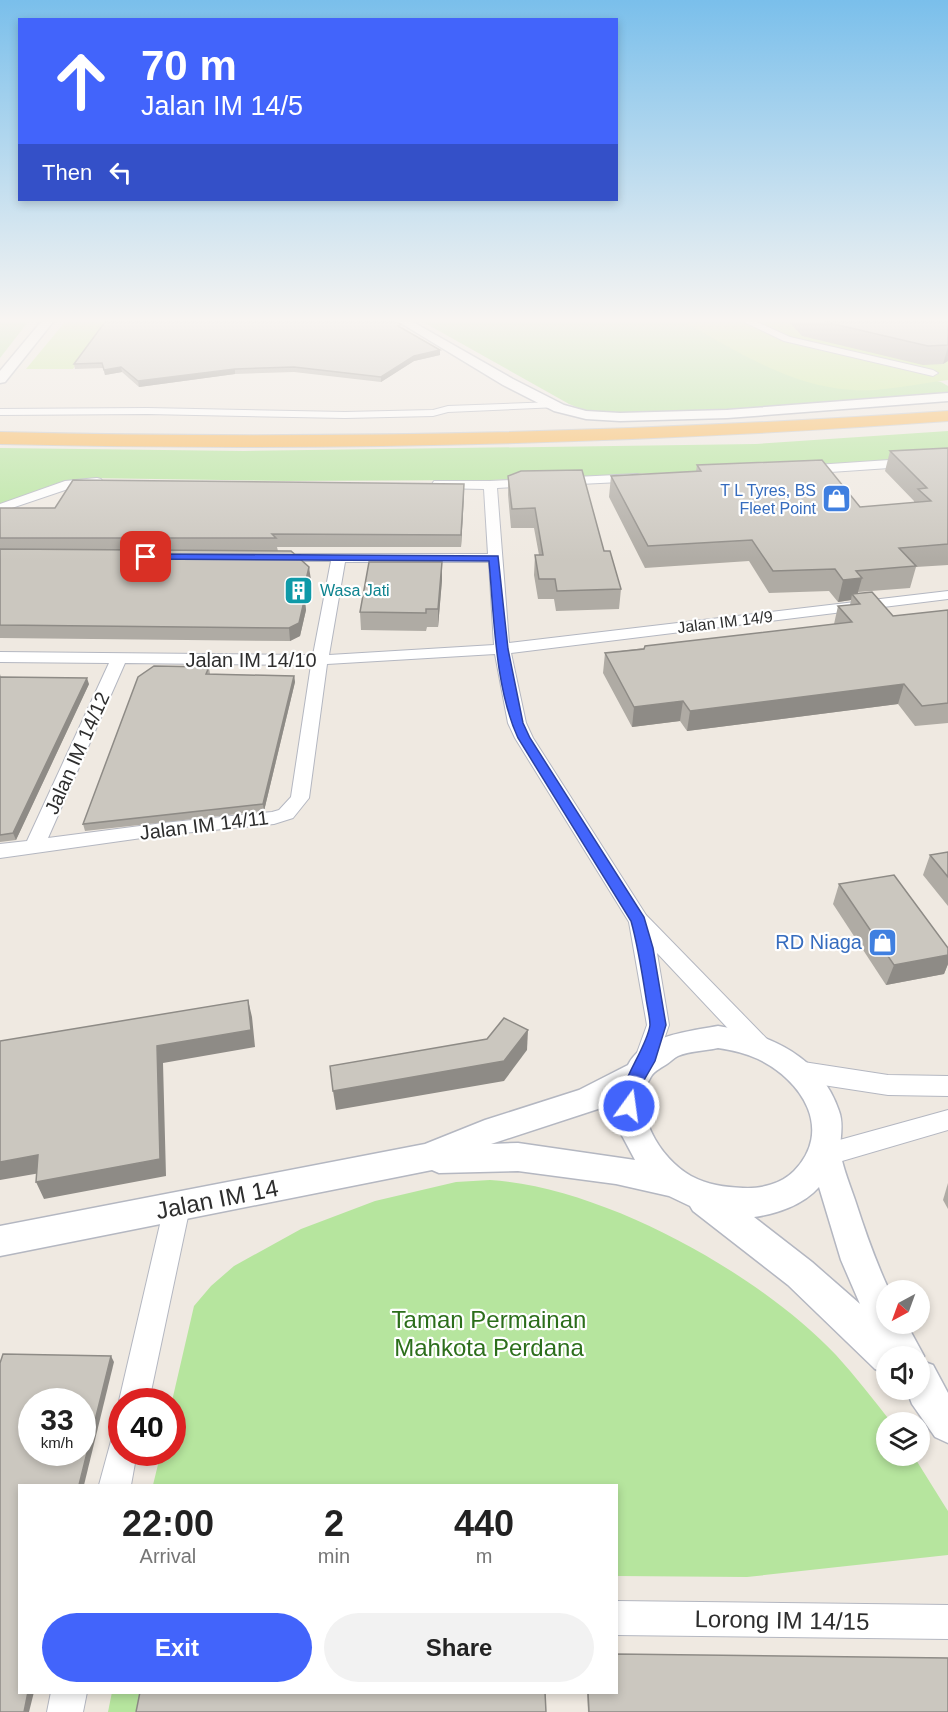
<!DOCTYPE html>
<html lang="en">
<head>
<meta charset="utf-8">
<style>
	:root { --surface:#fff; --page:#f2f2f2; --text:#222; --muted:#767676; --accent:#4264fb }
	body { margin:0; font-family:Helvetica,sans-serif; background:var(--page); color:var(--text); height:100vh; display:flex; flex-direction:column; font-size:22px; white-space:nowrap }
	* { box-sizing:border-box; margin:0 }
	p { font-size:20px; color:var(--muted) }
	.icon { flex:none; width:33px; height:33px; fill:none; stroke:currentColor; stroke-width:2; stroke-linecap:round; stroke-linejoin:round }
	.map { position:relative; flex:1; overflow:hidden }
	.side { position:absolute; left:18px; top:1484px; width:600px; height:210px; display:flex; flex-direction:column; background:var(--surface); border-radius:0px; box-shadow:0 3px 9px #0003 }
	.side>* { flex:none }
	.banner { position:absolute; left:18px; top:18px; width:600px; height:183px; border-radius:0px; box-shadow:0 3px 9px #0003; background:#4264fb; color:#fff; overflow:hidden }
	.needle { width:39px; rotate:221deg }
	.tools { position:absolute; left:876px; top:1280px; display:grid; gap:12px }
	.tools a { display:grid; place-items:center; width:54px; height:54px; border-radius:50%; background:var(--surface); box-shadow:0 3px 9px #0003; font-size:30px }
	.speed { position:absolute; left:18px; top:1388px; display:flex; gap:12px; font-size:30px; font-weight:700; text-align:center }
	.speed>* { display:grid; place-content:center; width:78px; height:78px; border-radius:50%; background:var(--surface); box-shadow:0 3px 9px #0003; line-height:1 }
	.speed small { font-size:15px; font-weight:400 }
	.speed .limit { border:9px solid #d22; background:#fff; color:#111 }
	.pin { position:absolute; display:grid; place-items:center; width:51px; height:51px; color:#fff; margin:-26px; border-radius:12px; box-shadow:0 3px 9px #0006 }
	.me { position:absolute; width:66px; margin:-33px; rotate:14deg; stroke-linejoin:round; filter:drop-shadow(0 0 4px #0008) }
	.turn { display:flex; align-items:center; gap:21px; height:126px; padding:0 24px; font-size:27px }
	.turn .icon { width:78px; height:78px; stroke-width:2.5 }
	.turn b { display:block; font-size:42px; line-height:51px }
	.then { display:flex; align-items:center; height:57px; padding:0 24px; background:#0003; gap:12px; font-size:22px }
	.eta { display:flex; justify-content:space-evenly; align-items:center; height:102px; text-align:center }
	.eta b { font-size:36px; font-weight:800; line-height:42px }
	.button { display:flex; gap:12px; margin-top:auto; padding:12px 24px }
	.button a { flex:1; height:69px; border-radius:36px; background:var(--accent); color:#fff; font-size:24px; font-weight:800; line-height:69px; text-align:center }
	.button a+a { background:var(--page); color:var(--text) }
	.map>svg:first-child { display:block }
	.green { fill:#b6e59e }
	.pitch { fill:#c9ec9a }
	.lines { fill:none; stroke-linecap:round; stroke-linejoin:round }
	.minor-casing { stroke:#b4b7c1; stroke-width:2 }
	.tertiary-casing { stroke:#b4b7c1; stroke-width:3 }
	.trunk-casing { stroke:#c9c9c9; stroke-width:2 }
	.minor { fill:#fff; fill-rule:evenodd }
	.tertiary { fill:#fff; fill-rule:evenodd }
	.trunk { fill:#f8ba60; fill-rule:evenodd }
	.wall { fill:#afaba4 }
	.shaded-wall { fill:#8e8b86 }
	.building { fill:#cbc7bf; stroke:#8e8b86; stroke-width:1.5; fill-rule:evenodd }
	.route { fill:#4264fb; stroke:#2b41a3; stroke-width:1.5 }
	.labels { text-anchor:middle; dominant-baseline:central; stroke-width:4.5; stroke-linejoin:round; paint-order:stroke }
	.far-shop-label { font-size:16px; fill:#366cbe; stroke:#fff; text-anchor:end }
	.far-culture-label { font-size:16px; fill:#0d838f; stroke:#fff; text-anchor:start }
	.far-street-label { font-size:16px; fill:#2e2e2e; stroke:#fff }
	.street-label { font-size:20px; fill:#2e2e2e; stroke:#fff }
	.shop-label { font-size:20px; fill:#366cbe; stroke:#fff; text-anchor:end }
	.near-street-label { font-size:24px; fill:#2e2e2e; stroke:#fff }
	.near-park-label { font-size:24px; fill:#2c6e1b; stroke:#fff }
</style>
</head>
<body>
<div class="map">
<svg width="948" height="1712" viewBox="0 0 948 1712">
	<rect width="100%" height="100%" fill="#efe9e1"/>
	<g class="green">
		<polygon points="0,322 28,322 0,358"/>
		<polygon points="423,322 695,322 941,382 948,386 948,392 738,410 619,415 588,412 569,404"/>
		<polygon points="948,431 948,456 751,469 492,480 285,481 88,478 52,485 0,505 0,448 244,451 756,444"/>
		<path d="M490,1180C604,1187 758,1273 836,1355C855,1376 873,1399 891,1422H886V1455H913L946,1508L948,1511V1555L747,1577L617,1576L616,1485H153L161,1452H172V1401L194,1306L211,1286L234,1266L301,1229L375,1201L456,1182Z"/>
		<polygon points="112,1692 144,1692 140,1712 108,1712"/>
	</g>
	<g class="pitch">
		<polygon points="65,322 109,322 73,369 26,369"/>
		<path d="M684,322H948V380C924,383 899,388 875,390C802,394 746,356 684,322Z"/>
	</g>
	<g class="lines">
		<defs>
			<g id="minor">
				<polygon points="744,322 757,322 790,337 933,370 938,373 933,376 784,341"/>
				<polygon points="554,402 560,405 558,407 448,412 433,416 345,418 147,414 0,415 0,409 147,408 345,412 433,410 448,406"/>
				<polygon points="948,456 948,464 801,474 795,470 801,466"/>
				<path d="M637,474L641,475L643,478L641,481L497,488L509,643L948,591V599L511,653L526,723L533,738L646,915L768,1040L772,1047L768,1054L760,1056L752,1054L657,953L669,1025L654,1068L646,1071L638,1068L634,1061L647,1025L629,922L515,738L508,723L495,654L327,664L309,798L293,818L274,824L163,835L0,858V844L27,841L109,663L0,662V652L313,655L331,561H272L265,557L267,554H488L484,489L438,488L434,487L432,484L434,481H490ZM345,562H489L494,645L329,655ZM125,663L311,665L291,797L279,810L272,812L163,823L48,838Z"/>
				<polygon points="97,478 101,479 103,482 101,485 71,488 0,512 0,504 65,481"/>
				<polygon points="797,1061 888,1075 948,1076 948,1096 888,1095 797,1081 789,1078 785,1071 789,1064"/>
				<polygon points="948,1110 948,1130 825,1166 816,1163 812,1155 816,1147 825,1144"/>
				<polygon points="177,1195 186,1199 190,1207 149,1401 122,1401 122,1407 119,1401 164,1207 168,1199"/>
				<polygon points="122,1437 122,1452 137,1452 131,1485 99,1485 111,1441"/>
				<polygon points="616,1601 948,1605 948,1639 616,1635"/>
				<polygon points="51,1692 87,1692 83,1712 47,1712"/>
			</g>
			<g id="tertiary">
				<polygon points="41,322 53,322 5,382 0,383 0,371"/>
				<polygon points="399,322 413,322 513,379 564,405 586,411 620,413 727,410 948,393 948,401 727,418 620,421 586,419 554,411 503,385"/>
				<path d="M718,1026C770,1034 821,1057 839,1111C845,1127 838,1143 841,1156C844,1171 850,1185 855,1200C865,1231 875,1260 889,1290H886V1323H906L924,1356L922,1361L933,1365L948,1393V1443L935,1437L912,1404L907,1391V1389H920V1356H886V1373L875,1369L788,1285L693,1211L690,1206L669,1196L616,1184L518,1171L439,1173L432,1170L0,1256V1226L425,1144L485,1120L579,1090L628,1065C642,1036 689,1031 718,1026ZM718,1048C732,1050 745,1053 758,1059C802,1080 834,1130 794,1171C781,1184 761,1189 743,1188C724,1187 708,1185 691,1176C660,1159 629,1109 652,1075C655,1071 662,1067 667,1064C670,1062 674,1058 678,1056C689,1051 705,1051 718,1048ZM615,1100L618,1128L635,1160L518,1143L491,1144L598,1109ZM819,1187L841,1260L860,1304L812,1262L754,1217C777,1214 803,1205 819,1187Z"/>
			</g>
			<path id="trunk" d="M948,411V421C632,444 317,452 0,444V432C317,440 632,433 948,411Z"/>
		</defs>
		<use href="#minor" class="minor-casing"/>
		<use href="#tertiary" class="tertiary-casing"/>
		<use href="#trunk" class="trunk-casing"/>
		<use href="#minor" class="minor"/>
		<use href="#tertiary" class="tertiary"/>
		<use href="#trunk" class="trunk"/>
	</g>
	<g class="wall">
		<polygon points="789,322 948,322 948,361 943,364 923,365 802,336"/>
		<polygon points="401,327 440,350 440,355 414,361 381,382 294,372 235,374 139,387 122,372 105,375 103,368 75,369 74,364"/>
		<polygon points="948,448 948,565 916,567 910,588 858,592 858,594 893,616 948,610 948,723 915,726 898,704 687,731 680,721 632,727 603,673 605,653 834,624 838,606 850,605 851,600 838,602 829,591 769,593 749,561 645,568 609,497 611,476 696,471 697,465 860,507 914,503 914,501 885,471 890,451"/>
		<polygon points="508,476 604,551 621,589 619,609 556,611 554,599 538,599 534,575 535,555 539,555 534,528 511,528 508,495"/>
		<polygon points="464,484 461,547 277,547 278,551 311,580 305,602 306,610 300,636 290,641 0,638 0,508 55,508"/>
		<polygon points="442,562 442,580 438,627 427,627 426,631 361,630 360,612"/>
		<polygon points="209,667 210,674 294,676 295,682 264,811 85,831 83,824"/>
		<polygon points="0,674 1,677 89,684 16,840 0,842"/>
		<polygon points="948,852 948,906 923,875 930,855"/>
		<polygon points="839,884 948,948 948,964 944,974 886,985 833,904"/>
		<polygon points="948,1183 948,1209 943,1200"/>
		<polygon points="587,1692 616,1692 948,1712 588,1712"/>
	</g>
	<g class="shaded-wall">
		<polygon points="948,347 948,361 943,364"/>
		<polygon points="440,350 440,355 414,361 381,382 381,377 414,356"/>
		<polygon points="121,367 122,372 105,375 104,370"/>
		<polygon points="235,369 235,374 139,387 138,381"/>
		<polygon points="464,484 464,496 461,547 461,535"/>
		<polygon points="442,562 442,580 438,627 438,609"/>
		<polygon points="309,567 311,580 305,602 306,610 300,636 290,641 289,628 302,597"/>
		<polygon points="862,578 856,599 852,594 851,600 838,602 843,580"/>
		<polygon points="294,676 295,682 264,811 263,804"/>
		<polygon points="87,678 89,684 16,840 13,833"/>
		<polygon points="904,684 898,704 687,731 690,711"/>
		<polygon points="683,701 680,721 632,727 634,707"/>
		<polygon points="948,955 948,964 944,974 886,985 894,965"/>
		<polygon points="248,1000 252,1017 255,1047 163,1063 166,1176 44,1199 36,1182 157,1046"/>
		<polygon points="528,1030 527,1050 504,1081 336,1110 333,1091"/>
		<polygon points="38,1155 46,1172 0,1180 0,1162"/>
		<polygon points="111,1356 114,1362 84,1485 79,1485"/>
		<polygon points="28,1692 34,1692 29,1712 24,1712"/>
	</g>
	<g class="building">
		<polygon points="105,322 397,322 401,324 398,326 440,350 414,356 381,377 294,367 235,369 138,381 121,367 104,370 102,363 74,364"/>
		<polygon points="825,322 948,322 948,345 928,346"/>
		<polygon points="948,448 948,544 899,548 916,566 856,571 862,578 843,580 835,569 773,571 752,540 648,546 611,476 701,471 697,465 822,460 860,507 931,501 918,489 927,488 890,451"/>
		<polygon points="582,470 604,551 610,551 621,589 557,591 555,579 539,579 535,555 543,555 535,508 512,509 508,476 521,471"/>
		<polygon points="73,480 464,484 461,535 272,534 276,538 0,538 0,508 55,508"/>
		<polygon points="0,549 291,551 309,567 302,597 305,597 299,623 289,628 0,625"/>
		<polygon points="369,562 442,562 438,609 426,609 426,613 360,612"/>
		<polygon points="872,592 893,616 948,610 948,703 922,706 904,684 690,711 683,701 634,707 605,653 644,649 645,646 852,622 838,606 860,604 852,594"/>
		<polygon points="154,666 209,667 206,674 294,676 263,804 83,824 138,677"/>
		<polygon points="0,677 87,678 13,833 0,835"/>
		<polygon points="948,852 948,877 930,855"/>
		<polygon points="894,875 948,948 948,955 894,965 839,884"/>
		<polygon points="248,1000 251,1030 157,1046 160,1159 36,1182 38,1155 0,1162 0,1041"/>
		<polygon points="504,1018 528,1030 504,1061 333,1091 330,1066 487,1039"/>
		<path d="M3,1354L111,1356L79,1485H20V1692H28L24,1712H0V1363ZM32,1401H82V1452H32Z"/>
		<polygon points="616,1654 948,1658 948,1712 589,1712 588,1692 616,1692"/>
		<polygon points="140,1692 545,1692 546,1712 136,1712"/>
	</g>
	<linearGradient id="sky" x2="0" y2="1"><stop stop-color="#7abfeb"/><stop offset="0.57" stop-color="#f8f5f2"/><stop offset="1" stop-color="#f8f5f2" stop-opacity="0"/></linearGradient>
	<rect width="948" height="562" fill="url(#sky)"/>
	<path class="route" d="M146,554L498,556L508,649L523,723L530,738L644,917L653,948L666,1025L655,1061L639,1089L635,1111L629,1113L623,1111C612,1090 647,1050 650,1025C650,1017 647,1006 646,998C642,972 638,946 631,921L518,738C495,688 494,616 489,561L143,559L141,557Z"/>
	<defs>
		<symbol id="shop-square" viewBox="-11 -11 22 22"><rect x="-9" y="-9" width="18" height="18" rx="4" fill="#3f7fe0" stroke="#fff"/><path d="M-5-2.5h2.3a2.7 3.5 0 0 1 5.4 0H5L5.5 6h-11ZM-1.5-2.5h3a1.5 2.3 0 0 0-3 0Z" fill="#fff"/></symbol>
		<symbol id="building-square" viewBox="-11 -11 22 22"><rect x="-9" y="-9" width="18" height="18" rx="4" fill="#0f9aa8" stroke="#fff"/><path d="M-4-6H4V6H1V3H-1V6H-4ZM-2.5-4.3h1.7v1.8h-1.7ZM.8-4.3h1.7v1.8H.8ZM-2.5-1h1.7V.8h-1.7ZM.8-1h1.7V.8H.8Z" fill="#fff"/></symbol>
	</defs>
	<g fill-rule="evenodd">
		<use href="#shop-square" x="820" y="482" width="33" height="33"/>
		<use href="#building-square" x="282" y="574" width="33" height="33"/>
		<use href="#shop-square" x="866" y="926" width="33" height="33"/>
	</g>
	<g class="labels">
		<g class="far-shop-label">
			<text x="816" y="490">T L Tyres, BS<tspan x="816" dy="18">Fleet Point</tspan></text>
		</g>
		<g class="far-culture-label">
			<text x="320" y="590">Wasa Jati</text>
		</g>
		<g class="far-street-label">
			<text transform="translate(725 622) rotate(-7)">Jalan IM 14/9</text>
		</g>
		<g class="street-label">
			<text x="251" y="660">Jalan IM 14/10</text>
			<text transform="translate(77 753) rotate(-66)">Jalan IM 14/12</text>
			<text transform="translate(204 825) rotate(-7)">Jalan IM 14/11</text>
		</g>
		<g class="shop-label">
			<text x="862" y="942">RD Niaga</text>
		</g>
		<g class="near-street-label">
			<text transform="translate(217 1199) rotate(-11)">Jalan IM 14</text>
			<text transform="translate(782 1620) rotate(1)">Lorong IM 14/15</text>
		</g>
		<g class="near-park-label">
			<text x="489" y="1319">Taman Permainan<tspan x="489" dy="28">Mahkota Perdana</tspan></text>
		</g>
	</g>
</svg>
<div class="tools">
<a><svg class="needle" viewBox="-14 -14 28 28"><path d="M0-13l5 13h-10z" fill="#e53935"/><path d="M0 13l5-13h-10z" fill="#767676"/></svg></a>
<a><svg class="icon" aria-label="sound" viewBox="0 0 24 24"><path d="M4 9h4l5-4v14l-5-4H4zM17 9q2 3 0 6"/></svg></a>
<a><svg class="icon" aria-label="layers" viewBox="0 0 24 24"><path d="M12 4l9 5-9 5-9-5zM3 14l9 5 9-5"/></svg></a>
</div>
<div class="speed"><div>33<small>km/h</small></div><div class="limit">40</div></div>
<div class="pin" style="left:146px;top:557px;background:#d93025"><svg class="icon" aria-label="arrive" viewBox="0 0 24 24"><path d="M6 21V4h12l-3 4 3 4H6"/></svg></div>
<svg class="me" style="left:629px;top:1106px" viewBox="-20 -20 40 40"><circle r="17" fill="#4264fb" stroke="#fff" stroke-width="3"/><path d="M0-11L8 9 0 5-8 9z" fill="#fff"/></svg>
<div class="banner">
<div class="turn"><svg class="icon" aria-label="ahead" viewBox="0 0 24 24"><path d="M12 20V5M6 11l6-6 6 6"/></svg><div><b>70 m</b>Jalan IM 14/5</div></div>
<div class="then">Then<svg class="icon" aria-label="left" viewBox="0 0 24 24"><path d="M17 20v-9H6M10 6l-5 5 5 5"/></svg></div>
</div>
<section class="side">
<div class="eta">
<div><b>22:00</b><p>Arrival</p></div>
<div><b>2</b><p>min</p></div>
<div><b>440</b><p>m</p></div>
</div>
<div class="button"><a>Exit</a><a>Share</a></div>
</section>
</div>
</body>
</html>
